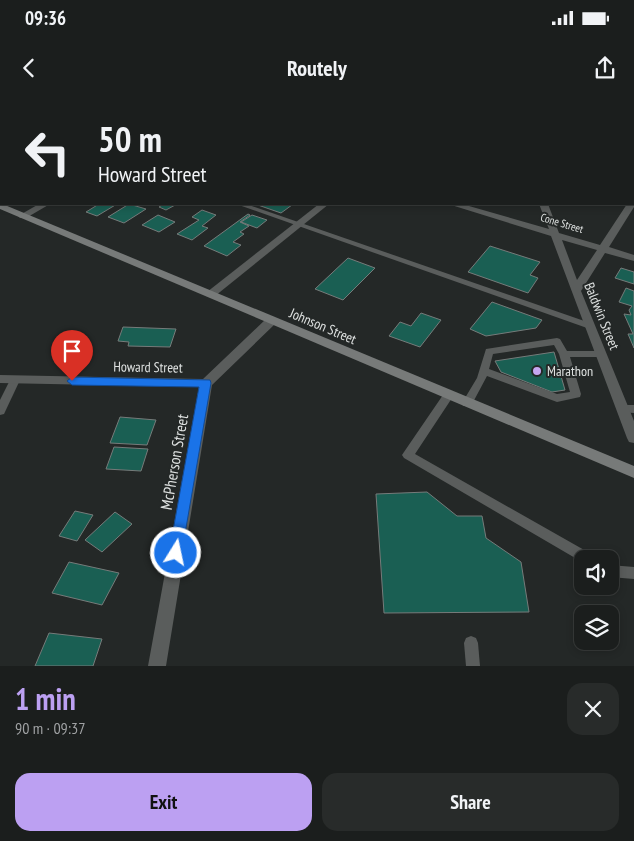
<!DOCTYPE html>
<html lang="en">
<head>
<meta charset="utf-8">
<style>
	:root { --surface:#1b1e1d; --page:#282b2a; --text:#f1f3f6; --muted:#a0a2a4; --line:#393c3b; --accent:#bca0f2 }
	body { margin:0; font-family:"PT Sans Narrow",sans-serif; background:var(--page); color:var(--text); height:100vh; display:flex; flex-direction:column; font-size:19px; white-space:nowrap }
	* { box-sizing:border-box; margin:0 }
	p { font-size:16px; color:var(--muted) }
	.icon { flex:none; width:28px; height:28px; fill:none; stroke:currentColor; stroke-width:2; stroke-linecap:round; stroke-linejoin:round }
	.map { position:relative; height:566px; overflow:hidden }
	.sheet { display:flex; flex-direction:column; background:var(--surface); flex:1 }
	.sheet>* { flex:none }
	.banner { position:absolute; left:0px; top:0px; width:635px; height:105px; box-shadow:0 2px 8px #0003,0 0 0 1px var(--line); background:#1b1e1d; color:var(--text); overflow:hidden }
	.controls { position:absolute; left:574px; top:450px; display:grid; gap:10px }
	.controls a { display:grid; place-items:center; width:45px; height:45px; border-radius:10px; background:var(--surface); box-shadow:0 2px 8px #0003,0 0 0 1px var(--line); font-size:25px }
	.pin { position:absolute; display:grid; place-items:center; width:42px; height:42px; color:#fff; margin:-51px -21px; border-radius:50% 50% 50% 0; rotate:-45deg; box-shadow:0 0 5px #0007 }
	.pin .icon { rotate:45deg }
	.me { position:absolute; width:55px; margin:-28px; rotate:10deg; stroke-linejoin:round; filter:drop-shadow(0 0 4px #0008) }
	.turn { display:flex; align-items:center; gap:18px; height:105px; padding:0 15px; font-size:22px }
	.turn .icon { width:65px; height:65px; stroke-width:2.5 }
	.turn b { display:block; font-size:35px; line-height:42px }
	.round { display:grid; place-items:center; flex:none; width:52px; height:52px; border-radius:15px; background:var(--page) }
	.overview { display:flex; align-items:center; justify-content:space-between; height:85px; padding:0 15px }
	h1 { font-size:30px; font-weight:800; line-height:38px; color:var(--accent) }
	.action { display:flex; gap:10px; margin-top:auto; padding:10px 15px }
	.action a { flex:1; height:58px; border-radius:15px; background:var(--accent); color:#111; font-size:20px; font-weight:800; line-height:58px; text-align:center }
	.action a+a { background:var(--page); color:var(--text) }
	.status { display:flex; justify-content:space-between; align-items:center; height:35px; padding:0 25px; background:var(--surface); direction:ltr }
	.status svg { height:14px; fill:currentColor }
	header { display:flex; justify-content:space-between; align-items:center; height:65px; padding:0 15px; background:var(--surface); font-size:22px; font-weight:800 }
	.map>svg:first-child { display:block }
	.building { fill:#1a5f53; stroke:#767b7a }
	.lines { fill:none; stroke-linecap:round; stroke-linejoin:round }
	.lane { fill:#5a5d5c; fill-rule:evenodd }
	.street { fill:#5a5d5c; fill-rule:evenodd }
	.secondary { fill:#777a79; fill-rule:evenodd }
	.route { fill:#1a73e8; stroke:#114b97 }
	.poi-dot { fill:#c5a6f0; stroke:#242827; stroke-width:2 }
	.labels { text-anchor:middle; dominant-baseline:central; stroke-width:4; stroke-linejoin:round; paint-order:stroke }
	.far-street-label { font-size:11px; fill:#dee1e0; stroke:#242827 }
	.street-label { font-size:14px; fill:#dee1e0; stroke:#242827 }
	.poi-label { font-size:14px; fill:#dee1e0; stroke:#242827; text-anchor:start }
	.near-street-label { font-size:16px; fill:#dee1e0; stroke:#242827 }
</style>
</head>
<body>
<div class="status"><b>09:36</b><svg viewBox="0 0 49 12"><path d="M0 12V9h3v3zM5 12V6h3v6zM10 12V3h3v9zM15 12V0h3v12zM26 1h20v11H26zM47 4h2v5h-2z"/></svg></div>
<header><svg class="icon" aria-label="back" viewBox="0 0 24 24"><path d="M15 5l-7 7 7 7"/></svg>Routely<svg class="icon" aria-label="share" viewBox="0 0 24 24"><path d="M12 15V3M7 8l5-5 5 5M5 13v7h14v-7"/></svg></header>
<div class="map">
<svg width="634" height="566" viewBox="0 0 634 566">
	<rect width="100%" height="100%" fill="#242827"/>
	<g class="building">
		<polygon points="99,104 117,104 97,116 86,112"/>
		<polygon points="129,104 146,109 124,123 108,117"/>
		<polygon points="164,104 177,104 166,110 159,107"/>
		<polygon points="255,104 290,104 292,105 281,113"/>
		<polygon points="202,110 216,115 202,126 208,128 192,140 177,134 199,120 192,117"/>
		<polygon points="248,114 250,115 240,122 249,126 240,132 244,134 233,142 241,145 227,156 204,146"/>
		<polygon points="158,115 175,122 159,132 142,125"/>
		<polygon points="252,115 267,120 257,128 241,122"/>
		<polygon points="490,146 540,162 530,175 538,178 528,193 468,172"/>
		<polygon points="348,158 375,168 343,200 315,189"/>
		<polygon points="621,168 634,172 634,184 615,178"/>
		<polygon points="626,188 634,191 634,248 628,234 633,234 624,214 631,215 629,210 632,206 619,202"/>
		<polygon points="492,202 542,220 536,228 486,236 470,229"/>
		<polygon points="421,213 441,220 420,247 389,236 400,222 411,226"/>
		<polygon points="123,227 176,229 170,247 128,246 129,242 118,241"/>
		<polygon points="554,252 565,290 552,292 501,272 495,261"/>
		<polygon points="120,317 156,320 147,345 110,343"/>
		<polygon points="114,347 148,349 141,371 106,369"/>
		<polygon points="427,392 457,416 482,416 486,438 521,462 529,512 384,513 376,394"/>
		<polygon points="75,411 93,415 77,441 59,436"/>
		<polygon points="115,412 132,424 102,452 85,440"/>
		<polygon points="69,462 119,473 102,505 52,493"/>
		<polygon points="49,533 102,539 93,566 35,566"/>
	</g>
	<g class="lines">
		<g class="lane">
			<rect x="0" y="18" width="1" height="4"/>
			<polygon points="236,104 246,104 593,224 595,226 590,229 587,228"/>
			<path d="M557,238L560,239L567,251H601L606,254L601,257H570L581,294L580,297L557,302L487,276L471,306H463L462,303L477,278L486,249ZM554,245L559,254L570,292L557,294L489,269L493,254Z"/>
			<polygon points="15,276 20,280 4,314 0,315 0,300 11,278"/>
			<polygon points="449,291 454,295 415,354 593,455 595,459 582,459 582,462 404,358 402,355 404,352 445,292"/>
			<polygon points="623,305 634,305 634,313 619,312 618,309 619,306"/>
			<polygon points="610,465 634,467 634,479 610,477"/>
			<polygon points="471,536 476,538 478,543 480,566 466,566 464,543 466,538"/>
		</g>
		<g class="street">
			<polygon points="110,0 121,0 122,1 111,1"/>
			<polygon points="280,0 292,0 293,1 281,1"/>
			<polygon points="504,0 512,0 513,1 505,1"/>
			<path d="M634,102V107L609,147L634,155V161L605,153L581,191L634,321V343L629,342L627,338L551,136L448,104H462L549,129L539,104H548L559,133L600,145L627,104H634ZM562,140L597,150L577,180Z"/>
			<polygon points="39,104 50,104 26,118 20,118 18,116"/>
			<polygon points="319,104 329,104 215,196 207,196 206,194 207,192"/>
			<polygon points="271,217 275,218 277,221 275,224 212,285 166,566 148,566 199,287 0,283 0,275 203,279 267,218"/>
		</g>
		<polygon class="secondary" points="0,103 634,366 634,378 0,109"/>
	</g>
	<polygon class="route" points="72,277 210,280 211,283 181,457 176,459 171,457 169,453 199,287 72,285 67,281"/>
	<circle class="poi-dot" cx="537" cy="271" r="5"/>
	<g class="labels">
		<g class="far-street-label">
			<text transform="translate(562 123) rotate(17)">Cone Street</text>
		</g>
		<g class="street-label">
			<text transform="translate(602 216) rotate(68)">Baldwin Street</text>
			<text transform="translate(323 226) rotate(23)">Johnson Street</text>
			<text transform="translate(148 267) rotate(1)">Howard Street</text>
		</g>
		<g class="poi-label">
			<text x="547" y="271">Marathon</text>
		</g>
		<g class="near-street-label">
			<text transform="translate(174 362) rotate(-80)">McPherson Street</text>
		</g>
	</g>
</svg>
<div class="controls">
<a><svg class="icon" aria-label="sound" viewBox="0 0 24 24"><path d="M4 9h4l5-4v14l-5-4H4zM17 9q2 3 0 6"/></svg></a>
<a><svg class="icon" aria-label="layers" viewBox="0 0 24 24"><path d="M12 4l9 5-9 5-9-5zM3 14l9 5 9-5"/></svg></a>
</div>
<div class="pin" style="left:72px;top:281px;background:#d93025"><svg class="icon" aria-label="arrive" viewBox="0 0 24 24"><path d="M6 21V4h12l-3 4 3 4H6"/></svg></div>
<svg class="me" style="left:176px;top:453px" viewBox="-20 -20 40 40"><circle r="17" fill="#1a73e8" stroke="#fff" stroke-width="3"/><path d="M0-11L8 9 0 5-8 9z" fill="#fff"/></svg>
<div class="banner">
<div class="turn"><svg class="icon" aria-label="left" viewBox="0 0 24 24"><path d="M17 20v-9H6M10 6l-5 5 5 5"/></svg><div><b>50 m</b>Howard Street</div></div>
</div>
</div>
<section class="sheet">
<div class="overview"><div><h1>1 min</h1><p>90 m · 09:37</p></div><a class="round"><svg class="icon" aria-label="close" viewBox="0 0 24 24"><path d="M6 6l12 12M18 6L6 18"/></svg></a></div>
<div class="action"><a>Exit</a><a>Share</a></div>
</section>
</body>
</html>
